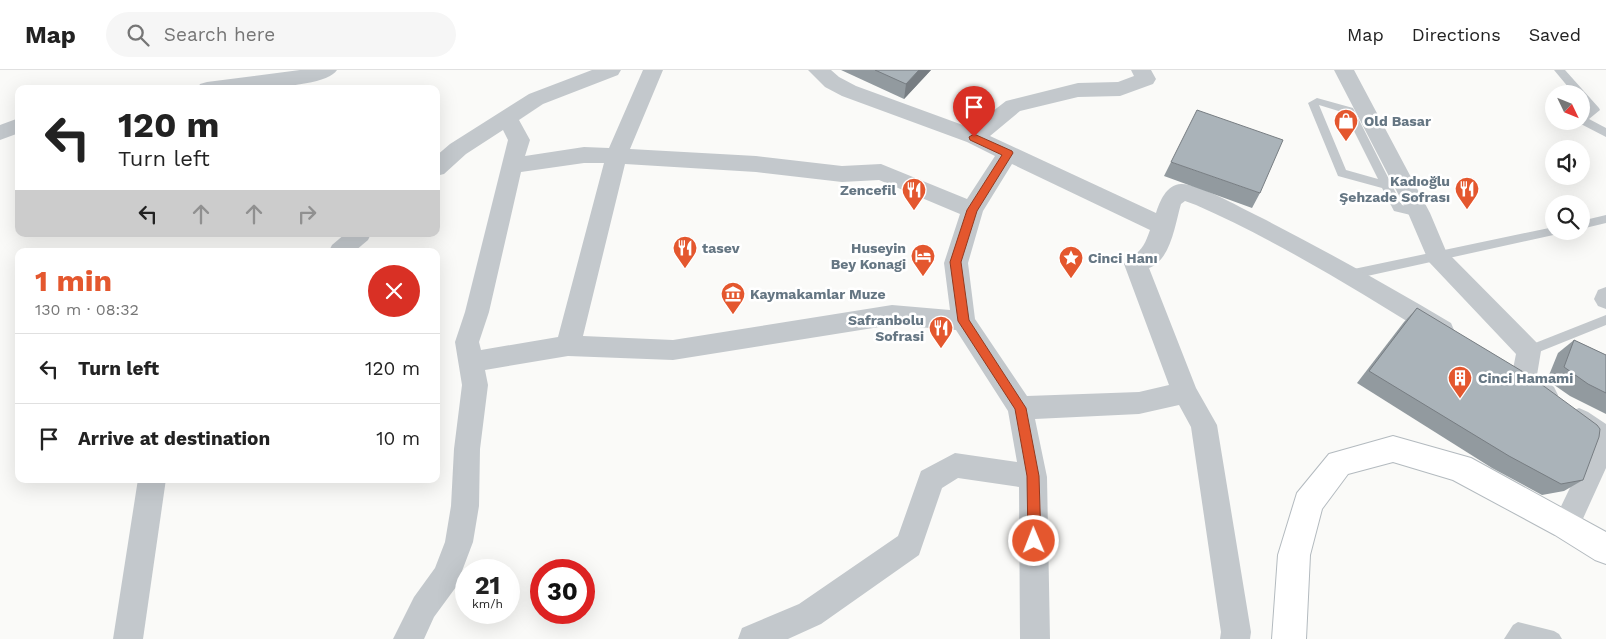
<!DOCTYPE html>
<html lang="en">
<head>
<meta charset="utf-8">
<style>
	:root { --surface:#fff; --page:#f6f6f6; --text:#222; --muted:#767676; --line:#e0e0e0; --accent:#e4572e }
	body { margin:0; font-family:"Work Sans",sans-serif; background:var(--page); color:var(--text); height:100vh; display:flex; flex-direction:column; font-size:19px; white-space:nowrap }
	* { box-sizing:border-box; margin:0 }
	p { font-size:16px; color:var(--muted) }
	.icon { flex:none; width:28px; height:28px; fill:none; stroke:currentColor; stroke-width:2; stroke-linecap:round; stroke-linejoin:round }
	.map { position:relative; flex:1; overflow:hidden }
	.drawer { position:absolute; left:15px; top:178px; width:425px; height:235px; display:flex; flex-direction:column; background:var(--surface); border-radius:10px; box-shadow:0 5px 20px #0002 }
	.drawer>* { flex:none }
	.banner { position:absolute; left:15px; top:15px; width:425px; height:152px; border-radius:10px; box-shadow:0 5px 20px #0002; background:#fff; color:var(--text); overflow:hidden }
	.needle { width:32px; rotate:133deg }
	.tools { position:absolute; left:1545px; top:15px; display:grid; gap:10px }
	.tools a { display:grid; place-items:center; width:45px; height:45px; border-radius:50%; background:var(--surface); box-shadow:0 5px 20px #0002; font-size:25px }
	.speed { position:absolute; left:455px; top:489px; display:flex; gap:10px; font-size:25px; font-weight:700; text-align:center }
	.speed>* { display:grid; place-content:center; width:65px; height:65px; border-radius:50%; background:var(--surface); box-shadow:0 5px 20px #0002; line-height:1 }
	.speed small { font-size:12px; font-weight:400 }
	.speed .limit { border:8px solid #d22; background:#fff; color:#111 }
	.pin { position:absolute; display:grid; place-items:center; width:42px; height:42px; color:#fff; margin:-51px -21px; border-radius:50% 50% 50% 0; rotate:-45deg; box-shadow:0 0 5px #0007 }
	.pin .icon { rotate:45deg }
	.me { position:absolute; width:55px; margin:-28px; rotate:359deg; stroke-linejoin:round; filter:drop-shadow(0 0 4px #0008) }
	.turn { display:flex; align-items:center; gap:18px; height:105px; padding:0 20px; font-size:22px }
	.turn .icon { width:65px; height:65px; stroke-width:2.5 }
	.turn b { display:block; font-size:35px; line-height:42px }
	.lanes { display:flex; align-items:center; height:48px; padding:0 20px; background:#0003; justify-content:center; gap:25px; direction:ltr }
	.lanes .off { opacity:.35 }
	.round { display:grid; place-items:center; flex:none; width:52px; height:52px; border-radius:26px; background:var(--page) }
	.head { display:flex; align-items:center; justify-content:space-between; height:85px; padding:0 20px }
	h1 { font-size:30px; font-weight:700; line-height:38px; color:var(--accent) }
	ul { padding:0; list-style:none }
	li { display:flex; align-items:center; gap:15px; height:70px; padding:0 20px; border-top:1px solid var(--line) }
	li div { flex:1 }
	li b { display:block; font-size:19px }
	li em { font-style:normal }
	header { display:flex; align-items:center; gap:30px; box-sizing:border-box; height:70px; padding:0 25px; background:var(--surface); border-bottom:1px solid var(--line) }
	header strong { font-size:24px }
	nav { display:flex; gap:28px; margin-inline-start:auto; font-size:18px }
	.search { width:350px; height:45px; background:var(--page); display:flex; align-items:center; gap:12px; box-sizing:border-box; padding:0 18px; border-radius:28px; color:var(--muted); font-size:19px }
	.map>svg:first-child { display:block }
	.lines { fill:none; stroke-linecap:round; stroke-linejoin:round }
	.secondary-casing { stroke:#b3babf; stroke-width:2 }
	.service { fill:#c3c8cc; fill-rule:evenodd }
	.minor { fill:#c3c8cc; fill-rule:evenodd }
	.secondary { fill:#fff; fill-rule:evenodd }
	.wall { fill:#929a9f }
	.shaded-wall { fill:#777d82 }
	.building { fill:#aab3b9; stroke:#777d82 }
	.route { fill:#e4572e; stroke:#94391e }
	.labels { text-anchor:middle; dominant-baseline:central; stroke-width:5; stroke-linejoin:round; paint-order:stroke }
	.poi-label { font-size:14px; font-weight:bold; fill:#657683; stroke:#fff; text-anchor:start }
</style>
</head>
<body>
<header>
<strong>Map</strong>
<div class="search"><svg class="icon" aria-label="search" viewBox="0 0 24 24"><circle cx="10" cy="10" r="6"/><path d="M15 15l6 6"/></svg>Search here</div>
<nav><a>Map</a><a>Directions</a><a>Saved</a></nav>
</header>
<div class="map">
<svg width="1606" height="569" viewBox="0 0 1606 569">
	<rect width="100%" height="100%" fill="#fafaf8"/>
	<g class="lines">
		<defs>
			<polygon id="secondary" points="1393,366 1471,388 1606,462 1606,494 1595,490 1555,465 1453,410 1393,392 1348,404 1322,439 1310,485 1306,569 1272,569 1278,485 1297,423 1329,384"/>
		</defs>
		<use href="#secondary" class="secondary-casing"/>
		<g class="service">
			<polygon points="1554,0 1565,0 1599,38 1600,40 1589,49 1606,58 1606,67 1577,52 1581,51 1581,44 1588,39 1581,32 1581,24 1574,24"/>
			<path d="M1317,28L1353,38L1402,135L1423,140L1425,143L1423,146L1419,147L1394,141L1382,118L1338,106L1308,33ZM1319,35L1345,43L1378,109L1346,100Z"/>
			<polygon points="1606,145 1606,153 1581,159 1581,151"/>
			<polygon points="1554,157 1554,161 1560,161 1558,164 1349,210 1345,208 1343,205 1345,202 1349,200"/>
			<polygon points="1606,245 1606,255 1529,286 1525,285 1523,281 1525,277"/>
			<polygon points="1518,552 1554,561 1559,564 1562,569 1504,569 1513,555"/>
		</g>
		<g class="minor">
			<path d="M300,0H337C324,21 222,19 197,19L200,14L207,12Z"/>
			<path d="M592,0H621L618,5L543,34L519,50L530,70L525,86L584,77L609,78L643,0H663L630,79L756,86L842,96L881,94L967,129L995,86L967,72L842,26L825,17L808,0H831L839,7L856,16L971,58L1006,31L1078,13L1118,12L1134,6L1131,0H1151L1156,9L1153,14L1120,26L1078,27L1020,41L990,66L1156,143C1160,131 1166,115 1181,114C1198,113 1245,140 1262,148C1326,181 1389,216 1451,253L1454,260L1451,267L1442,270L1433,267C1356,220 1278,171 1196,135L1185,131L1181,134C1175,154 1171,190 1149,198L1196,318L1217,355L1251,562L1250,569H1220L1221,562L1191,357L1179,335L1139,344L1035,349L1047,407L1050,569H1020L1019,417L958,408L942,418L919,485L821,554L788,569H738L742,558L799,534L898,466L921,401L955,383L1017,392L1008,341L956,260L892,255L673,290L568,286L485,300L488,315L480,379L479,436L473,472L456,517L434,547L424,569H393L414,527L435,498L445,472L451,436L454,379L462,315L455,272L465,242L508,70L503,60L466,84L444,104L436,106V86L450,74L529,24ZM584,93H604L558,267L481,280L479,272L489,242L521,102ZM625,94L756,102L842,112L879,110L960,144L944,193L950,240L892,235L673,270L583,266ZM1012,94L1150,160C1145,174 1142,182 1128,188L1124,194L1169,315L1139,322L1027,326L975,249L968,193L983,141Z"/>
			<polygon points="1334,0 1354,0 1430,143 1446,181 1538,274 1541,281 1537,305 1554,317 1558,325 1554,333 1545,336 1536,333 1515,317 1511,309 1516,284 1429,192 1408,143"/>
			<polygon points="19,48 19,63 0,70 0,55"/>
			<polygon points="345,164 371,164 368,170 355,181 329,181 332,175"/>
			<polygon points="1606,217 1606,239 1598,236 1594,229 1598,220"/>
			<polygon points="1579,338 1588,342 1606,354 1606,398 1576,464 1566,468 1556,464 1552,455 1582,393 1583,368 1570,358 1566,350 1570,342"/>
			<polygon points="138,409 166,409 143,569 113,569"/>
		</g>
		<use href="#secondary" class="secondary"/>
	</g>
	<g class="wall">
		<polygon points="841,0 931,0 904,29"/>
		<polygon points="1171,92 1260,123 1252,138 1164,106"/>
		<polygon points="1417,238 1583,410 1564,421 1542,425 1492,398 1357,313 1404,252"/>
		<polygon points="1574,270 1606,285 1606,344 1570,326 1547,310 1558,283"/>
	</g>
	<polygon class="shaded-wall" points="919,0 931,0 904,29 906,14"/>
	<g class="building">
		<polygon points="875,0 919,0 906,14"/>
		<polygon points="1197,40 1283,70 1260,123 1171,92"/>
		<polygon points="1417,238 1530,306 1597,355 1600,359 1599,367 1583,410 1561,414 1509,386 1369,301"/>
		<polygon points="1574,270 1606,285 1606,323 1588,314 1564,297"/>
	</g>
	<polygon class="route" points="974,64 1012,81 1013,83 977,141 961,192 969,250 1026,338 1039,406 1041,471 1039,476 1034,478 1030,476 1028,471 1027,406 1015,339 958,251 950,192 967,140 1002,85 970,70 969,67"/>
	<defs>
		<symbol id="shop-pin" viewBox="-11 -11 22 30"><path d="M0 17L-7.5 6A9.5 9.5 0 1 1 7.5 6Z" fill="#e4572e" stroke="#fff"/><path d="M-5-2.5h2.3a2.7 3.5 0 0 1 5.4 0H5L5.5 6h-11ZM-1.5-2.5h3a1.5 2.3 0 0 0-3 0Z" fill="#fff"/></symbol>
		<symbol id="restaurant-pin" viewBox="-11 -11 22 30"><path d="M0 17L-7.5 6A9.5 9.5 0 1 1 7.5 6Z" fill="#e4572e" stroke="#fff"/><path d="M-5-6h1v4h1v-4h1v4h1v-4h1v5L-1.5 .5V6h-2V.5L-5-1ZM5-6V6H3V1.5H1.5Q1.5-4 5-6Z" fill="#fff"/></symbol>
		<symbol id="hotel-pin" viewBox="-11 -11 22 30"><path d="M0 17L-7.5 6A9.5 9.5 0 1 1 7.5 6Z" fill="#e4572e" stroke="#fff"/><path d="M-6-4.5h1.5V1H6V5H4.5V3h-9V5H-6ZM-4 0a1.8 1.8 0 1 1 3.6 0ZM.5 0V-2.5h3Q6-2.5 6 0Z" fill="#fff"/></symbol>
		<symbol id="sight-pin" viewBox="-11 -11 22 30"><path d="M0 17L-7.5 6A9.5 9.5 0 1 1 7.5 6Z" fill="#e4572e" stroke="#fff"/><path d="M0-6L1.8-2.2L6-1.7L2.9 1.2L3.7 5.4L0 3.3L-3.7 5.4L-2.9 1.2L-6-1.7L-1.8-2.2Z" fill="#fff"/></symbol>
		<symbol id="museum-pin" viewBox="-11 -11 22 30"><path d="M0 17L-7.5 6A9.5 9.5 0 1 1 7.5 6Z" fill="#e4572e" stroke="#fff"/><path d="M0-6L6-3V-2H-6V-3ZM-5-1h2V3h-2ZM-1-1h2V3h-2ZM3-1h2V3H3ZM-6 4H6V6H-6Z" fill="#fff"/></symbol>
		<symbol id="building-pin" viewBox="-11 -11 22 30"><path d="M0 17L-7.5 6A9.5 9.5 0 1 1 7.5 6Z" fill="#e4572e" stroke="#fff"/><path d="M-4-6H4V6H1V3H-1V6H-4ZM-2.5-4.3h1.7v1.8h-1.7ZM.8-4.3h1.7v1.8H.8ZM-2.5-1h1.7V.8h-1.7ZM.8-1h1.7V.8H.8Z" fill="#fff"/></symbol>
	</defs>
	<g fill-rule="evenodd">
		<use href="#shop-pin" x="1332" y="37" width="28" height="38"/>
		<use href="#restaurant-pin" x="1453" y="105" width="28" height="38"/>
		<use href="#restaurant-pin" x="900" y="106" width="28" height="38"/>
		<use href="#restaurant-pin" x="671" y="164" width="28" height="38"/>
		<use href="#hotel-pin" x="909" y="172" width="28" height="38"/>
		<use href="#sight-pin" x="1057" y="174" width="28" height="38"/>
		<use href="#museum-pin" x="719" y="210" width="28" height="38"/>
		<use href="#restaurant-pin" x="927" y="244" width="28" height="38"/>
		<use href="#building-pin" x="1446" y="294" width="28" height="38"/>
	</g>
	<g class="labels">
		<g class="poi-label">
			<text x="1364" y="51">Old Basar</text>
			<text x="1450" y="111" text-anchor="end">Kadıoğlu<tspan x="1450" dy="16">Şehzade Sofrası</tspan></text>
			<text x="896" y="120" text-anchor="end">Zencefil</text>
			<text x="702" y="178">tasev</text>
			<text x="906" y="178" text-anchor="end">Huseyin<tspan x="906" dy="16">Bey Konagi</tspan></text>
			<text x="1088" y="188">Cinci Hanı</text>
			<text x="750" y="224">Kaymakamlar Muze</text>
			<text x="924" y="250" text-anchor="end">Safranbolu<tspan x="924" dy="16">Sofrasi</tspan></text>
			<text x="1478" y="308">Cinci Hamami</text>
		</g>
	</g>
</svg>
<div class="tools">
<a><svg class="needle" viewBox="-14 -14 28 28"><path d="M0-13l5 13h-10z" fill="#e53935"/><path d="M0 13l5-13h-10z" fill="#767676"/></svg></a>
<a><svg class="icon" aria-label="sound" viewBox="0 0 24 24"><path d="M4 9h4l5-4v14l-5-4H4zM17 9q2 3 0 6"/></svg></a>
<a><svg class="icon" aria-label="search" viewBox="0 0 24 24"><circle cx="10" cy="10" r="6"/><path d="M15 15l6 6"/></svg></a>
</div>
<div class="speed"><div>21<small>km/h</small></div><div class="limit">30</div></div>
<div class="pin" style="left:974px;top:67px;background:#d93025"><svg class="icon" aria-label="arrive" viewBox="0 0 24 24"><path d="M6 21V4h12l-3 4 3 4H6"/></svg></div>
<svg class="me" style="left:1034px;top:471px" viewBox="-20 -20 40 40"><circle r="17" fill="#e4572e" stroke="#fff" stroke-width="3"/><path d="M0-11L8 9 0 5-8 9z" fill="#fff"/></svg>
<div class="banner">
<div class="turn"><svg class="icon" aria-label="left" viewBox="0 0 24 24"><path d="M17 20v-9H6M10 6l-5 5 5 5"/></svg><div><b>120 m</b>Turn left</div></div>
<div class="lanes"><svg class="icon" aria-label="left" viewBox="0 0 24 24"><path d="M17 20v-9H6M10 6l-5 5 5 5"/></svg><svg class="icon off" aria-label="ahead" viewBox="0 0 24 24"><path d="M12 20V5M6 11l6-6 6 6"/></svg><svg class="icon off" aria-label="ahead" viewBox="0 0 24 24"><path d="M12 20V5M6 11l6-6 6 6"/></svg><svg class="icon off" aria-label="right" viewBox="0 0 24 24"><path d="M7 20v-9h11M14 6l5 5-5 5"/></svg></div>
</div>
<section class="drawer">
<div class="head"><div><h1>1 min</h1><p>130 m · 08:32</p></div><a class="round" style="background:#d93025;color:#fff"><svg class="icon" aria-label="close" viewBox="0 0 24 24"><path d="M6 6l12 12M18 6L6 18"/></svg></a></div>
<ul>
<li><svg class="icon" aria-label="left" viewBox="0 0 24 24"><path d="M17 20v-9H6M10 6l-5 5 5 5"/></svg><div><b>Turn left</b></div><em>120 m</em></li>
<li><svg class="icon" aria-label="arrive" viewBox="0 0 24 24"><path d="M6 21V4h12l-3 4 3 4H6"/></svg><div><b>Arrive at destination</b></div><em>10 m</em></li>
</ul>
</section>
</div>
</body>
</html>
